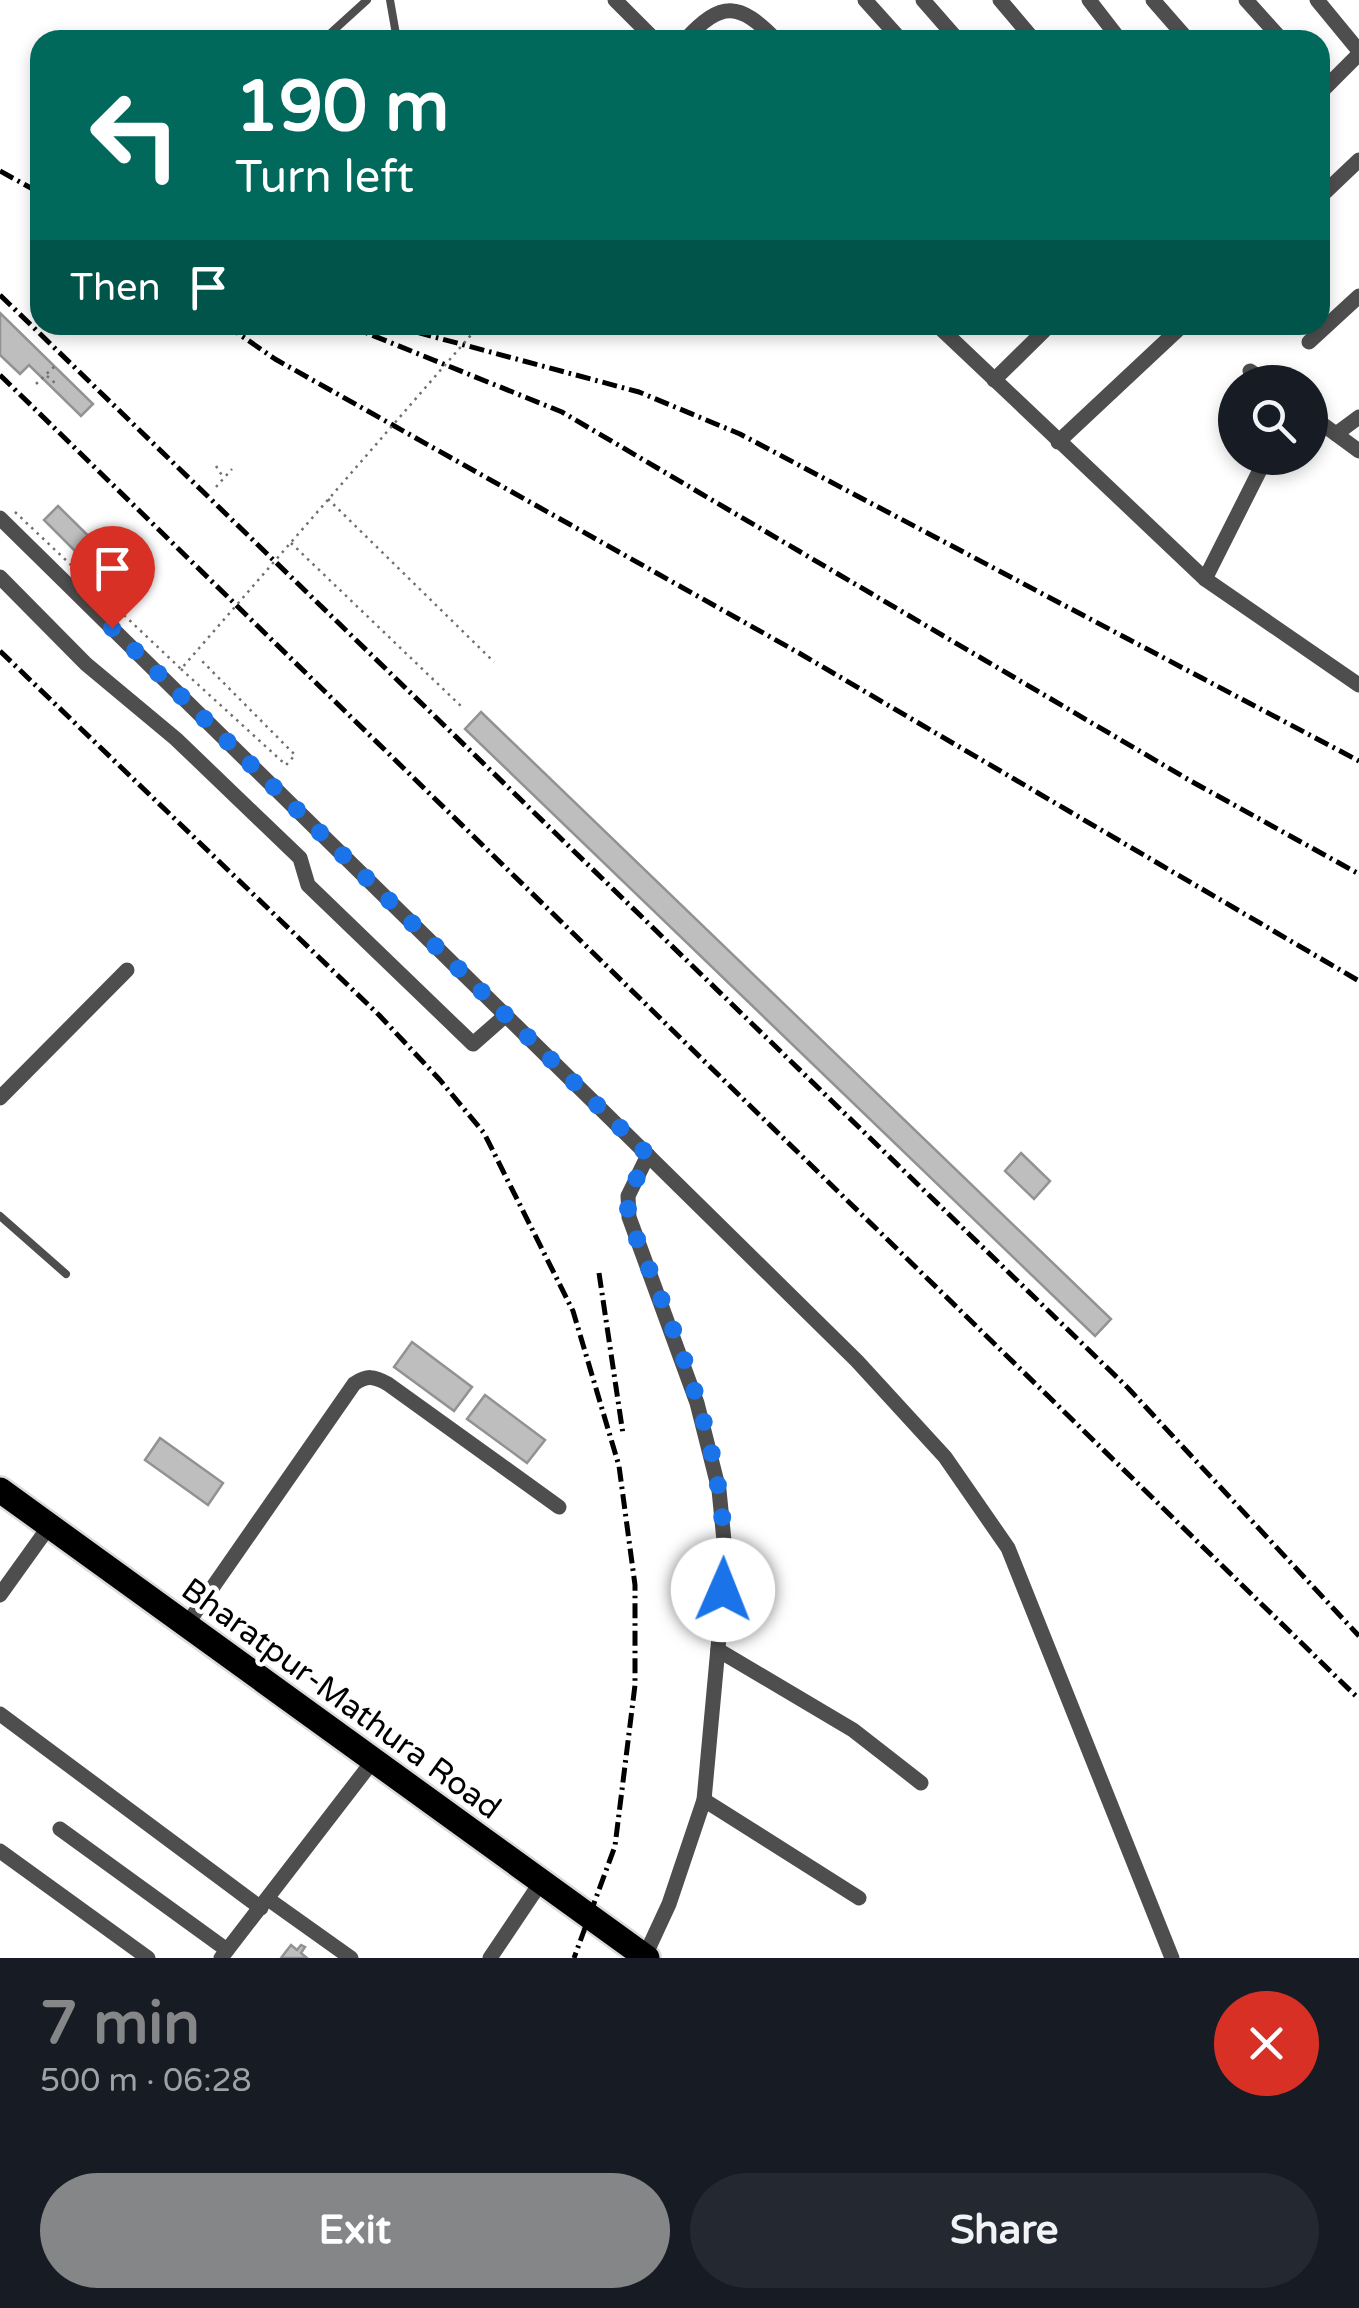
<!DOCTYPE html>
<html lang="en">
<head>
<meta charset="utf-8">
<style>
	:root { --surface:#171b24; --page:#242831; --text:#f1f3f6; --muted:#9ea1a6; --accent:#858687 }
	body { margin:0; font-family:"Varela Round",sans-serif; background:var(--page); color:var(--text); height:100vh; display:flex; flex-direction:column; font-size:38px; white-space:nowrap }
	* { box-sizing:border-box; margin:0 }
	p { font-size:32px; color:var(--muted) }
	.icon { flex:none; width:55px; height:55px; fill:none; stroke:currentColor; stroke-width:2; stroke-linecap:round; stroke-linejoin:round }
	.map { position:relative; height:1958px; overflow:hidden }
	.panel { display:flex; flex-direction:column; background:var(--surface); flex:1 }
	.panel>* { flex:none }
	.top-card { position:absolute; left:30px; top:30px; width:1300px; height:305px; border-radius:30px; box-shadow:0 5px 15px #0003; background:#00695c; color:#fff; overflow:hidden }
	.buttons { position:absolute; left:1218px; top:365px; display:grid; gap:20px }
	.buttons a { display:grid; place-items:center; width:110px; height:110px; border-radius:50%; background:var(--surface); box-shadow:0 5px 15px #0003; font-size:50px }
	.pin { position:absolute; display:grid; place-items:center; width:85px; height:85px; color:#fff; margin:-102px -42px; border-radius:50% 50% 50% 0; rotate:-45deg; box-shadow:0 0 10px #0007 }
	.pin .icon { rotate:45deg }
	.me { position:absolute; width:110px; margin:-55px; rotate:1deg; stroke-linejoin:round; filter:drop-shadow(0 0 8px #0008) }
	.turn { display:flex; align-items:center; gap:35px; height:210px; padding:0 40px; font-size:45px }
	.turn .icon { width:130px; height:130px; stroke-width:2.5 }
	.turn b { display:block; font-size:70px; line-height:85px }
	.then { display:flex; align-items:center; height:95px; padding:0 40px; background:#0003; gap:20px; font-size:38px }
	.round { display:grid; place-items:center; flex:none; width:105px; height:105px; border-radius:52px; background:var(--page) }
	.summary { display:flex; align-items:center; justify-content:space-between; height:170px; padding:0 40px }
	h1 { font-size:60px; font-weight:700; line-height:75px; color:var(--accent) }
	.primary-button { display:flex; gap:20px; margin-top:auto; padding:20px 40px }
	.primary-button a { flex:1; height:115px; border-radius:60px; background:var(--accent); color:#fff; font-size:40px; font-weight:700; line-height:115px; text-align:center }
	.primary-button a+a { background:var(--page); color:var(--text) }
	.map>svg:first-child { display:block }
	.building { fill:#bebebe; stroke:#929292; stroke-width:2.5 }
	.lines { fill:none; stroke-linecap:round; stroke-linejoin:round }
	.trunk-casing { stroke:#dbdbdb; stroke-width:30 }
	.path { stroke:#707070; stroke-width:2.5; stroke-dasharray:2.5 5; stroke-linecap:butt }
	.service { stroke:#4e4e4e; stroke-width:8 }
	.minor { stroke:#4e4e4e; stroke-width:15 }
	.trunk { stroke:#000; stroke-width:25 }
	.rail { stroke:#000; stroke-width:5; stroke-dasharray:15 5 2.5 5; stroke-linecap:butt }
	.path-bridge { stroke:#707070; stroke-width:2.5; stroke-dasharray:2.5 5; stroke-linecap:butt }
	.route { stroke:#1a73e8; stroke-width:18; stroke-dasharray:0 32.4 }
	.labels { text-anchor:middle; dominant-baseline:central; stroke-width:9; stroke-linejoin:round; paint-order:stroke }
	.street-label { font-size:32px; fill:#000; stroke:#fff }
</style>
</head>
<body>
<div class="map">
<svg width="1359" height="1958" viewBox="0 0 1359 1958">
	<rect width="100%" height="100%" fill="#fff"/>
	<g class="building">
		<polygon points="0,313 93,404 81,416 29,365 20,374 0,355"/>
		<polygon points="58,506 114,561 110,566 123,579 113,589 44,520"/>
		<polygon points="481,712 1111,1319 1095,1336 465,729"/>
		<polygon points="1021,1153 1050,1181 1034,1199 1005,1171"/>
		<polygon points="412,1342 472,1387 454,1411 394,1367"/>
		<polygon points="485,1395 545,1440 527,1463 467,1419"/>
		<polygon points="160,1438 223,1483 208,1505 145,1460"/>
		<polygon points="291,1945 297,1950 301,1945 305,1947 301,1953 307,1958 281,1958"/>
	</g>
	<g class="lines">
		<defs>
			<polyline id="trunk" points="0,1490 647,1958"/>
		</defs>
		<use href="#trunk" class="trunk-casing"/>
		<g class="path">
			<polyline points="476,325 478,327"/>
			<polyline points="47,376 55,383"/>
			<polyline points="36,384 57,364"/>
			<polyline points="216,466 223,477"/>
			<polyline points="216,487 232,469"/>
			<polyline points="328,499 494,662"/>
			<polyline points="291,543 464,709"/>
			<polyline points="181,669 286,765 295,755 200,659"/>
		</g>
		<g class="service">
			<polyline points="390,0 397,40"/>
			<polyline points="323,40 367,0"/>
			<polyline points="0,1216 66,1274"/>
		</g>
		<g class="minor">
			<polyline points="615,0 655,40"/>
			<polyline points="865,0 901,40"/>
			<polyline points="923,0 958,40"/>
			<polyline points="1000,0 1034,40"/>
			<polyline points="1089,0 1120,40"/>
			<polyline points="1153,0 1188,40"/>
			<polyline points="1246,0 1282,40"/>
			<polyline points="1317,0 1359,51"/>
			<path d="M685,40C722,0 739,2 776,40"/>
			<polyline points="1320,93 1359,54"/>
			<polyline points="1320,197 1359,160"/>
			<polyline points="937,325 1205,579 1359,685"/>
			<polyline points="1309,342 1359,296"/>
			<polyline points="1250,371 1266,382"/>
			<polyline points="994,380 1050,325"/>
			<polyline points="1310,415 1359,451"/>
			<polyline points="1336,434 1359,417"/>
			<polyline points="1058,442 1183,325"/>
			<polyline points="0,518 857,1361 945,1457 1008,1548 1172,1958"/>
			<polyline points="0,577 86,664 176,739 300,858 308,885 473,1044 506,1015"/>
			<polyline points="1205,579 1266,458"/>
			<polyline points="0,1098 127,970"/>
			<polyline points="0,1595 48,1528"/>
			<path d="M185,1627L354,1384C367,1375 374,1376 388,1384L559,1507"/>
			<polyline points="718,1650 853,1730 921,1783"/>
			<polyline points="0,1714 261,1908"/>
			<polyline points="704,1800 859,1898"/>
			<polyline points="60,1829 227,1950"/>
			<polyline points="0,1851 148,1958"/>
			<polyline points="268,1899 351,1958"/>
			<polyline points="221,1958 372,1762"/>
			<polyline points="490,1958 541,1882"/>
			<polyline points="644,1958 669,1904 704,1800 726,1561 719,1490 697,1403 629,1217 628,1196 648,1155"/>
		</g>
		<use href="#trunk" class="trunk"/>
		<g class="rail">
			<polyline points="0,171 40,193"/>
			<polyline points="0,295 1128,1388 1359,1636"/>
			<polyline points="226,325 275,359 799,653 1359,981"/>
			<polyline points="347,325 562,412 1189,780 1359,874"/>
			<polyline points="390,325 639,392 740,434 1359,761"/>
			<polyline points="0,375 1359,1699"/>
			<polyline points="0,651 379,1015 440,1080 484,1133 573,1311 619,1466 635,1585 635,1685 615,1846 574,1958"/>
			<polyline points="599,1273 623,1434"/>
		</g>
		<polyline class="path-bridge" points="15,512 181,669 478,327"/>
	</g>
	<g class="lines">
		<path class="route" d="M112,628L648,1155L628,1196V1217C675,1333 734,1463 723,1590"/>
	</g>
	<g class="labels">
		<g class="street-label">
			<text transform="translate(341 1699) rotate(36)">Bharatpur-Mathura Road</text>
		</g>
	</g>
</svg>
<div class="buttons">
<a><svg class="icon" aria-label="search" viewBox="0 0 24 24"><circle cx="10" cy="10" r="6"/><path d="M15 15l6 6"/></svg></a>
</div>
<div class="pin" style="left:112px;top:628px;background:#d93025"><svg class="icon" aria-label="arrive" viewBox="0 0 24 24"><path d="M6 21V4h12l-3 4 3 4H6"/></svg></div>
<svg class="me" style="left:723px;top:1590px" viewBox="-20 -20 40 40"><circle r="19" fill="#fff"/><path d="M0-13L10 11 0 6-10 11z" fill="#1a73e8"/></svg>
<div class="top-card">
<div class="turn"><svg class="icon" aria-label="left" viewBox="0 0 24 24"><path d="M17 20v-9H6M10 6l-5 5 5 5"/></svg><div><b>190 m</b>Turn left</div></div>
<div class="then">Then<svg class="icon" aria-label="arrive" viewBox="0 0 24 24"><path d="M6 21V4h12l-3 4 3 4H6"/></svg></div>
</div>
</div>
<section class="panel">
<div class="summary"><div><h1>7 min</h1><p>500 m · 06:28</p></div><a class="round" style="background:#d93025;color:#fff"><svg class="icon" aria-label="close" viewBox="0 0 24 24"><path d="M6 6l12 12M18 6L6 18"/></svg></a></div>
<div class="primary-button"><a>Exit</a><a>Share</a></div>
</section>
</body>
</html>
